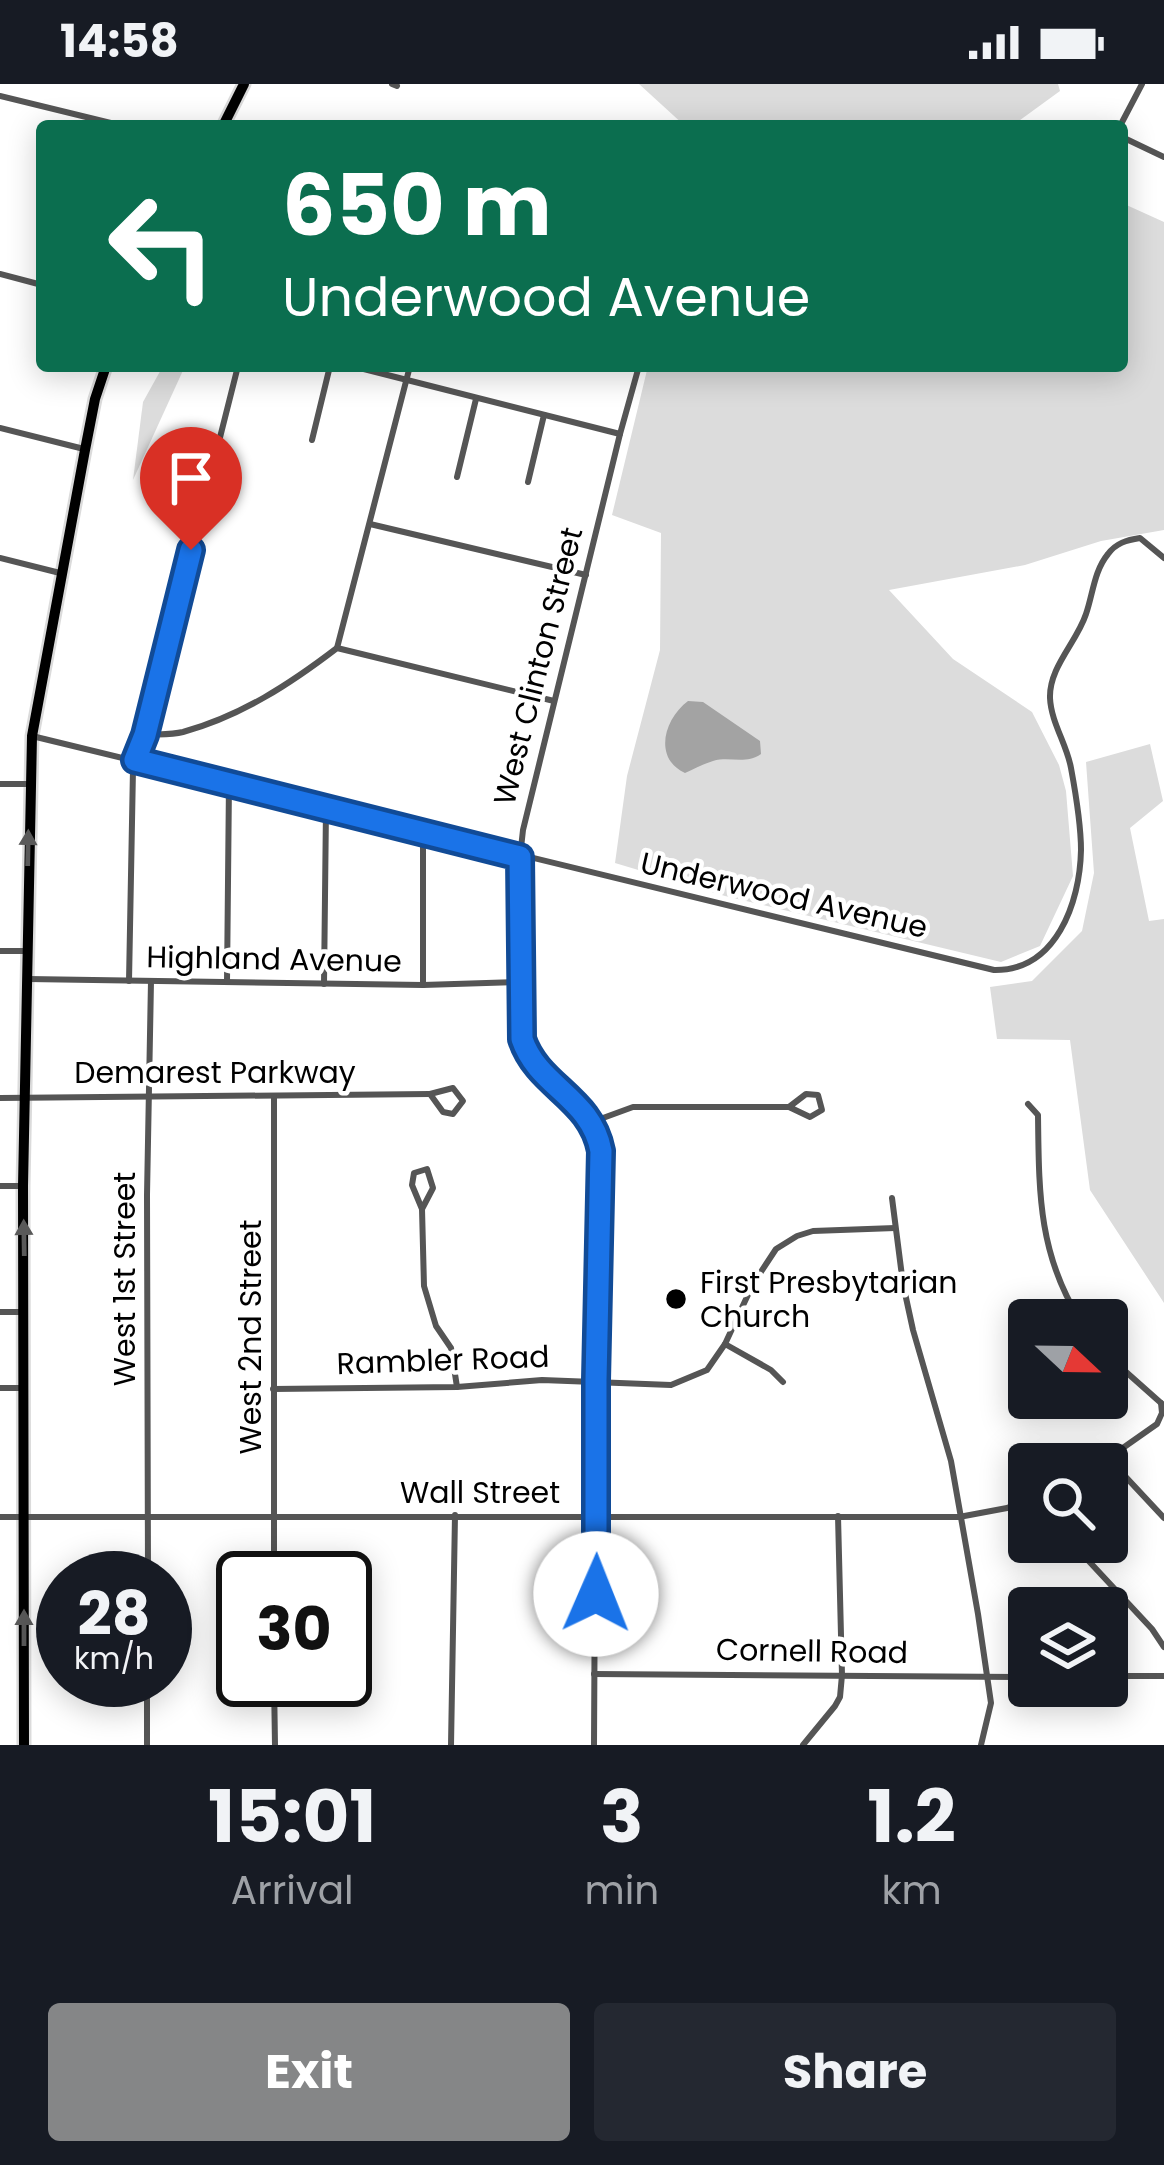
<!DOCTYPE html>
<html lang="en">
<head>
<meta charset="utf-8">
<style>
	:root { --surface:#171b24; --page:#242831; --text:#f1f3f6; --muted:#9ea1a6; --accent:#858687 }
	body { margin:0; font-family:Poppins,sans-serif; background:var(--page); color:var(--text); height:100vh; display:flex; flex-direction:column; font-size:45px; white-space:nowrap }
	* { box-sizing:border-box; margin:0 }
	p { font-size:39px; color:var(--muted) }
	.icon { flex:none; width:66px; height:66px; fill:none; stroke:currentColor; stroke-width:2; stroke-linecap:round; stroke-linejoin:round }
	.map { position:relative; height:1661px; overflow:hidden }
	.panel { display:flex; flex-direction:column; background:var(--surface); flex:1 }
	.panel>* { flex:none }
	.guide { position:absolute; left:36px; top:36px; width:1092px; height:252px; border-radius:12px; box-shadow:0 6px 30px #0003; background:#0b6e4f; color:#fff; overflow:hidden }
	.needle { width:78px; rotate:112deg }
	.fabs { position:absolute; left:1008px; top:1215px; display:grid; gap:24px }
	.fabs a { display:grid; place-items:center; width:120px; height:120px; border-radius:12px; background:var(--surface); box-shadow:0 6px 30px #0003; font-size:60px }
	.speed { position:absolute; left:36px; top:1467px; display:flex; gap:24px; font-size:60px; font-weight:700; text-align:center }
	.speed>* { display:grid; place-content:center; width:156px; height:156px; border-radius:50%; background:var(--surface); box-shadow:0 6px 30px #0003; line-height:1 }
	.speed small { font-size:30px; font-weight:400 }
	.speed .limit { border:6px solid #111; border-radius:18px; background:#fff; color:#111 }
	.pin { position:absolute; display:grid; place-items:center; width:102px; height:102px; color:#fff; margin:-123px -51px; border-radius:50% 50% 50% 0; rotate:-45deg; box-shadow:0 0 12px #0007 }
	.pin .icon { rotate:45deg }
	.me { position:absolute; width:132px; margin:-66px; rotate:1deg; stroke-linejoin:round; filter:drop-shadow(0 0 9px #0008) }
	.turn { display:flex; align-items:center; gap:42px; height:252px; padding:0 48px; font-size:54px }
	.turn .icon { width:156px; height:156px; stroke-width:2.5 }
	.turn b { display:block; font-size:84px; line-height:102px }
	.eta { display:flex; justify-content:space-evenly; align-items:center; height:204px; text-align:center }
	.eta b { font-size:72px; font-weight:700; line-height:84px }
	.cta { display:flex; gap:24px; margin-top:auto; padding:24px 48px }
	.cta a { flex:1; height:138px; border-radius:12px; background:var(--accent); color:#fff; font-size:48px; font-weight:700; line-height:138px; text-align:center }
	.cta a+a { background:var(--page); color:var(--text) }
	.status { display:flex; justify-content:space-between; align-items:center; height:84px; padding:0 60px; background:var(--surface); direction:ltr }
	.status svg { height:33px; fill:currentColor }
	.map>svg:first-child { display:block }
	.green { fill:#dcdcdc }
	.water { fill:#a3a3a3 }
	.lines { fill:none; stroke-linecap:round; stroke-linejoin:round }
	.primary-casing { stroke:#dbdbdb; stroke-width:15 }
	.street { stroke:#555; stroke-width:6 }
	.primary { stroke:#000; stroke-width:10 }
	.oneway { fill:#595959 }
	.route-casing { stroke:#114b97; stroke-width:30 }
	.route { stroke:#1a73e8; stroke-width:21 }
	.poi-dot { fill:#000; stroke:#fff; stroke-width:4.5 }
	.labels { text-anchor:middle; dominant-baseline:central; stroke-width:9; stroke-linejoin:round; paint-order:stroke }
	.street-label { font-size:30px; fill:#000; stroke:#fff }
	.poi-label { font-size:30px; fill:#000; stroke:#fff; text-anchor:start }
</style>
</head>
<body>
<div class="status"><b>14:58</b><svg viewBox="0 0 49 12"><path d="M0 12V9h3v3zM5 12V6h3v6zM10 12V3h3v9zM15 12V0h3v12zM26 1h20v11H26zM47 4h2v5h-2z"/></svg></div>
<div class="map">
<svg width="1164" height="1661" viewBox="0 0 1164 1661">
	<rect width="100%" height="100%" fill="#fff"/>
	<g class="green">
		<polygon points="639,0 1058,0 1060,7 1012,42 685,42"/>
		<polygon points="1122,119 1164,138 1164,446 1101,457 1025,481 889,506 953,575 1032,628 1059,681 1066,707 1073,792 1040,862 1001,878 725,812 615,779 627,692 660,566 661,449 612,431 648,282 1122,282"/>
		<polygon points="163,282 185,282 133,396 143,318"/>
		<polygon points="1150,660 1163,717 1130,744 1149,837 1164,835 1164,1219 1090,1106 1070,956 997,955 990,903 1032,897 1082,847 1094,789 1086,678"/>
	</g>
	<path class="water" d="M688,617L703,618L760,657L761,670C745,681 730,672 713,677C703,680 694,685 685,689C653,674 664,635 688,617Z"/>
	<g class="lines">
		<defs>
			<g id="primary">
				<polyline points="223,42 244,0"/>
				<polyline points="24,1661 23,1102 32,652 85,366 95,315 106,282"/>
			</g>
		</defs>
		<use href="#primary" class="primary-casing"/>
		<g class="street">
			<polyline points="392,0 397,2"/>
			<polyline points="0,12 123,42"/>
			<polyline points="1120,42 1142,0"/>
			<polyline points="1122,53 1164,73"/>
			<polyline points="0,190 42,201"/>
			<polyline points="352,282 620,350"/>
			<polyline points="0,344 84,365"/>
			<polyline points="312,356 330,282"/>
			<polyline points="457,393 476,315"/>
			<polyline points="528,398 544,331"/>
			<polyline points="370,440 586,491"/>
			<polyline points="0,474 60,489"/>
			<polyline points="337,564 410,282"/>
			<path d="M145,651C157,650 171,651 183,648C241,632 290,600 337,564L554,617"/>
			<path d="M32,652L994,886C1056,887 1080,819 1081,766C1081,740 1076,711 1071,684C1067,661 1051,638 1050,614C1049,583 1077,558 1086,530C1093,510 1094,487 1108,470C1116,459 1127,456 1140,454L1164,474"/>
			<polyline points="0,700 29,700"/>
			<polyline points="0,867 26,867"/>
			<polyline points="28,895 423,901 519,898"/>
			<polyline points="129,897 133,685 145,651 238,282"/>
			<polyline points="227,897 229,698"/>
			<polyline points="324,900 326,724"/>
			<polyline points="423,901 423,747"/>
			<polygon points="453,1004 463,1017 453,1030 443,1028 430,1010"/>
			<polygon points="806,1010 818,1011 822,1026 810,1033 789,1023"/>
			<polyline points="0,1014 430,1010"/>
			<path d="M1028,1020L1038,1031C1039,1107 1038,1169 1080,1236"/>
			<polyline points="592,1038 633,1023 789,1023"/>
			<polygon points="427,1085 433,1104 422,1125 412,1101 414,1089"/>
			<polyline points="0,1102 20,1102"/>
			<polyline points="892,1114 903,1200 913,1246 951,1377 978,1530 991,1619 981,1661"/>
			<polyline points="422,1125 424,1202 436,1242 451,1264 457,1303"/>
			<polyline points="0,1228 20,1228"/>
			<polyline points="725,1260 771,1286 783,1298"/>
			<polyline points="1107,1271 1161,1319"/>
			<polyline points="0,1304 24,1304"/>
			<polyline points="273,1305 457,1303 542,1296 671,1301 707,1286 725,1260 753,1200 776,1165 797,1152 813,1147 895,1144"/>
			<polyline points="1109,1375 1164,1434"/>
			<polyline points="1100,1380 1157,1340 1162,1329 1161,1319"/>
			<polyline points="0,1433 959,1433 1007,1424 1029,1415"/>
			<polyline points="1071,1458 1152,1545 1164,1563"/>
			<polyline points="148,1494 147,1111 151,897"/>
			<polyline points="274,1494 274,1013"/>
			<polyline points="594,1590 1029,1593"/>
			<polyline points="1107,1592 1164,1592"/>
			<polyline points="274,1596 275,1661"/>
			<polyline points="147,1661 147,1596"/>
			<polyline points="451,1661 455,1431"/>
			<path d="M594,1661L596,1296L601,1067C591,1013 538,1003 522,955L520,773L523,746L620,350L639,282"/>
			<polyline points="803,1661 835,1622 840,1613 842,1591 838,1432"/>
		</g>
		<use href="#primary" class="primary"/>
	</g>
	<defs><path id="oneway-solid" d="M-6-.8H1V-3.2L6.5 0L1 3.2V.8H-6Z" transform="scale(3)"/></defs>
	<g class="oneway">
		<use href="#oneway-solid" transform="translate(28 764) rotate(-89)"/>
		<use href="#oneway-solid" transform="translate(24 1154) rotate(-91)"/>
		<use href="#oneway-solid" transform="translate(24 1544) rotate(-90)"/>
	</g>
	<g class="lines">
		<defs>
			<path id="route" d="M191,466L145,651L135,676L520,773L522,955C538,1003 591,1013 601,1067L596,1296V1510"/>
		</defs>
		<use href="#route" class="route-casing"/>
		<use href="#route" class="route"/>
	</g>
	<circle class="poi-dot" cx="676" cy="1215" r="12"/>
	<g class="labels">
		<g class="street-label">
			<text transform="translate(538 582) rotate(-76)">West Clinton Street</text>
			<text transform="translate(784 811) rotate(13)">Underwood Avenue</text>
			<text transform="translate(274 875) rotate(1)">Highland Avenue</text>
			<text x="215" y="988">Demarest Parkway</text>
			<text transform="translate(124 1195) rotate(-90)">West 1st Street</text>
			<text transform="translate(250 1253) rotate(-90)">West 2nd Street</text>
			<text transform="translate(443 1276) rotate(-2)">Rambler Road</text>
			<text x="480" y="1408">Wall Street</text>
			<text transform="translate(812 1567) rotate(1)">Cornell Road</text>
		</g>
		<g class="poi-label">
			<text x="700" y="1198">First Presbytarian<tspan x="700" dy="34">Church</tspan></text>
		</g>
	</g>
</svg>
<div class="fabs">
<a><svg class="needle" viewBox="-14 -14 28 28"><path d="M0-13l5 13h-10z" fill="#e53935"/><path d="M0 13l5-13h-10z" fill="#9ea1a6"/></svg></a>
<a><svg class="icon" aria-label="search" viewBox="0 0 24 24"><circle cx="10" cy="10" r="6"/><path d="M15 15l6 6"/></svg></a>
<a><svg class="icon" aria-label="layers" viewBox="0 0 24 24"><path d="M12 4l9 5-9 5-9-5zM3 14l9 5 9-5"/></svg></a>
</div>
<div class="speed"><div>28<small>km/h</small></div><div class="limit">30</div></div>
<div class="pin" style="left:191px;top:466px;background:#d93025"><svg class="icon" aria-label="arrive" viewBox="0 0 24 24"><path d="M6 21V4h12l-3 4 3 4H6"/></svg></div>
<svg class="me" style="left:596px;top:1510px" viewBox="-20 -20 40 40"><circle r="19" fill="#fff"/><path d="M0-13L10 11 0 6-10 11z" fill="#1a73e8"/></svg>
<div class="guide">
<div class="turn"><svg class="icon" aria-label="left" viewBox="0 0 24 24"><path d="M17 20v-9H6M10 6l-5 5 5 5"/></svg><div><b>650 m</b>Underwood Avenue</div></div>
</div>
</div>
<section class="panel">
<div class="eta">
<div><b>15:01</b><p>Arrival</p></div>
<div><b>3</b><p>min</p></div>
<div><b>1.2</b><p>km</p></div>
</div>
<div class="cta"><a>Exit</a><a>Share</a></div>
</section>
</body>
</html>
